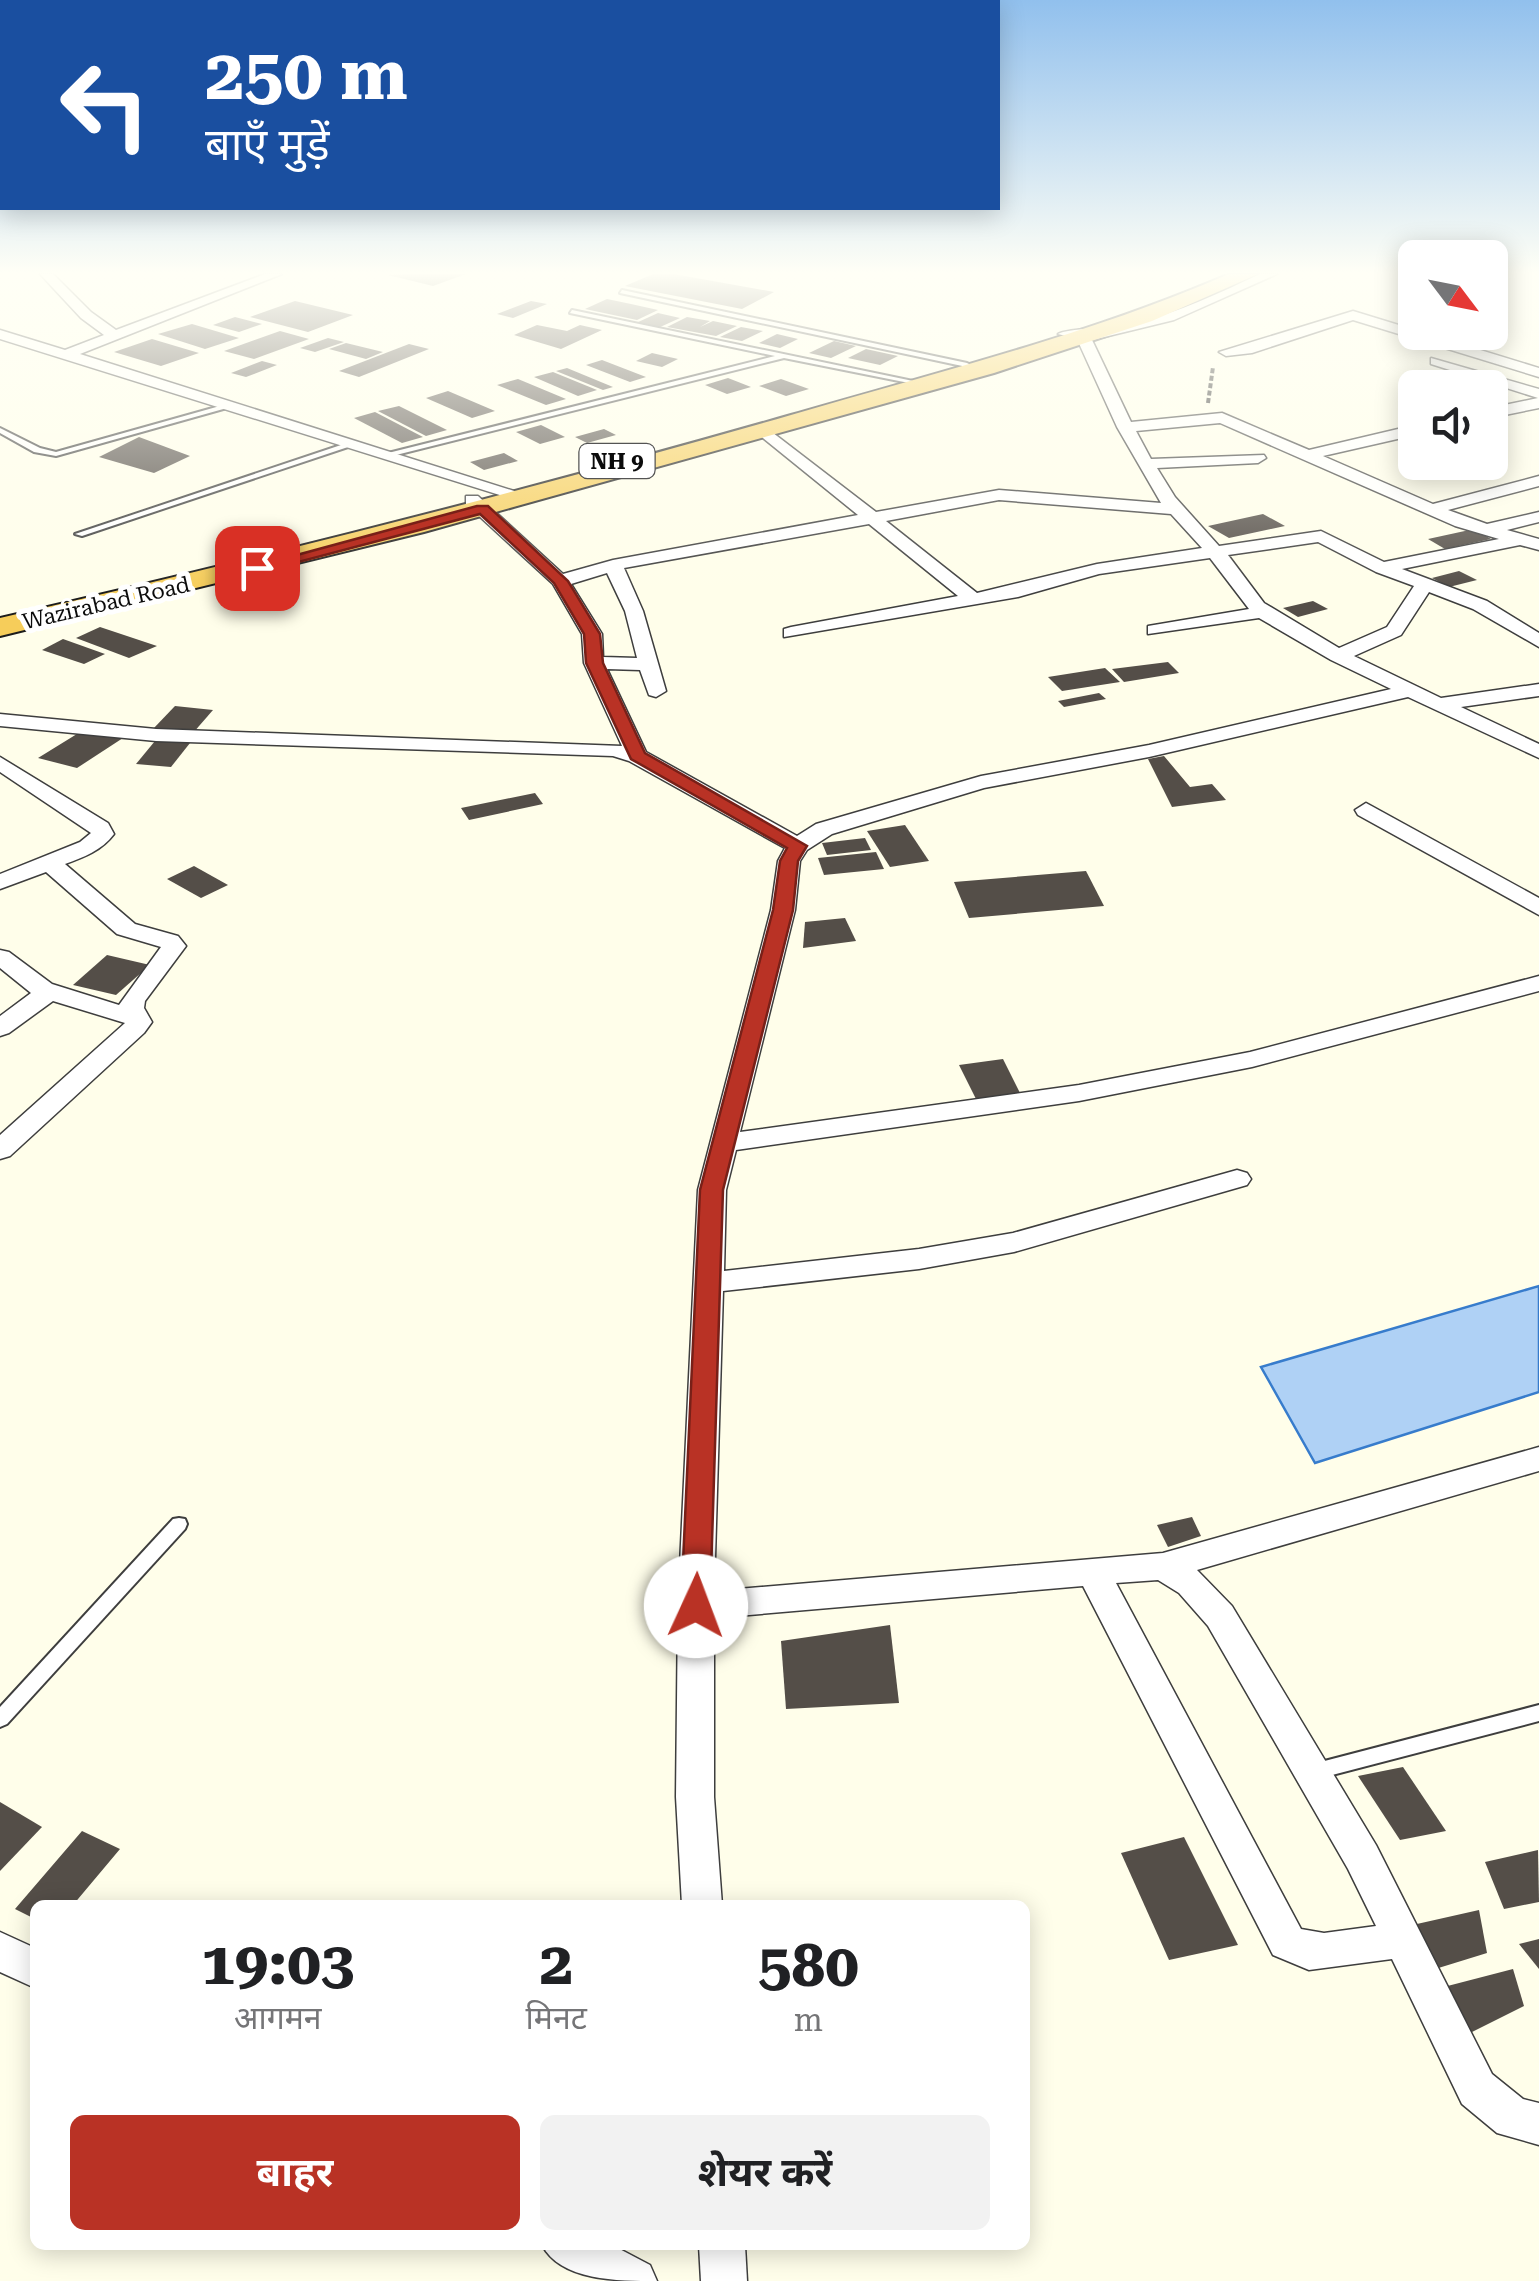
<!DOCTYPE html>
<html lang="hi">
<head>
<meta charset="utf-8">
<style>
	:root { --surface:#fff; --page:#f2f2f2; --text:#202124; --muted:#757577; --accent:#b93225 }
	body { margin:0; font-family:"Roboto Serif","Noto Sans Devanagari",serif; background:var(--page); color:var(--text); height:100vh; display:flex; flex-direction:column; font-size:38px; white-space:nowrap }
	* { box-sizing:border-box; margin:0 }
	p { font-size:32px; color:var(--muted) }
	.icon { flex:none; width:55px; height:55px; fill:none; stroke:currentColor; stroke-width:2; stroke-linecap:round; stroke-linejoin:round }
	.map { position:relative; flex:1; overflow:hidden }
	.details { position:absolute; left:30px; top:1900px; width:1000px; height:350px; display:flex; flex-direction:column; background:var(--surface); border-radius:15px; box-shadow:0 5px 25px #0003 }
	.details>* { flex:none }
	.banner { position:absolute; left:0px; top:0px; width:1000px; height:210px; box-shadow:0 5px 25px #0003; background:#1a4fa0; color:#fff; overflow:hidden }
	.needle { width:65px; rotate:122deg }
	.fabs { position:absolute; left:1398px; top:240px; display:grid; gap:20px }
	.fabs a { display:grid; place-items:center; width:110px; height:110px; border-radius:15px; background:var(--surface); box-shadow:0 5px 25px #0003; font-size:50px }
	.pin { position:absolute; display:grid; place-items:center; width:85px; height:85px; color:#fff; margin:-42px; border-radius:20px; box-shadow:0 5px 15px #0006 }
	.me { position:absolute; width:110px; margin:-55px; rotate:2deg; stroke-linejoin:round; filter:drop-shadow(0 0 8px #0008) }
	.turn { display:flex; align-items:center; gap:35px; height:210px; padding:0 40px; font-size:45px }
	.turn .icon { width:130px; height:130px; stroke-width:2.5 }
	.turn b { display:block; font-size:70px; line-height:85px }
	.eta { display:flex; justify-content:space-evenly; align-items:center; height:170px; text-align:center }
	.eta b { font-size:60px; font-weight:700; line-height:70px }
	.action { display:flex; gap:20px; margin-top:auto; padding:20px 40px }
	.action a { flex:1; height:115px; border-radius:15px; background:var(--accent); color:#fff; font-size:40px; font-weight:700; line-height:115px; text-align:center }
	.action a+a { background:var(--page); color:var(--text) }
	.map>svg:first-child { display:block }
	.water { fill:#afd1f5; stroke:#377ccc; stroke-width:2.5 }
	.building { fill:#544e48 }
	.lines { fill:none; stroke-linecap:round; stroke-linejoin:round }
	.service-casing { stroke:#3e3e3e; stroke-width:4 }
	.minor-casing { stroke:#3e3e3e; stroke-width:3 }
	.trunk-casing { stroke:#1c1c1c; stroke-width:4 }
	.path { stroke:#2d2d2d; stroke-width:4; stroke-dasharray:5 2.5; stroke-linecap:butt }
	.service { fill:#fff; fill-rule:evenodd }
	.minor { fill:#fff; fill-rule:evenodd }
	.trunk { fill:#f6cd5a; fill-rule:evenodd }
	.route { fill:#b93225; stroke:#782018; stroke-width:2.5 }
	.labels { text-anchor:middle; dominant-baseline:central; stroke-width:10; stroke-linejoin:round; paint-order:stroke }
	.shield { fill:#fff; stroke:#545454; stroke-width:2.5 }
	.shield-label { font-size:22px; font-weight:bold; fill:#0b0b0b }
	.far-street-label { font-size:22px; fill:#0b0b0b; stroke:#fff }
</style>
</head>
<body>
<div class="map">
<svg width="1539" height="2281" viewBox="0 0 1539 2281">
	<rect width="100%" height="100%" fill="#fffeea"/>
	<polygon class="water" points="1539,1286 1539,1392 1315,1463 1261,1367"/>
	<g class="building">
		<polygon points="415,274 466,274 433,286 388,275"/>
		<polygon points="653,274 674,274 774,292 742,309 625,286"/>
		<polygon points="607,299 631,304 658,310 637,320 585,309"/>
		<polygon points="295,301 353,315 308,332 250,317"/>
		<polygon points="531,301 547,304 513,318 497,314"/>
		<polygon points="658,313 680,318 658,328 636,323"/>
		<polygon points="235,317 262,324 239,332 213,325"/>
		<polygon points="687,317 710,321 700,327 713,321 737,326 716,336 667,327"/>
		<polygon points="192,324 239,338 205,349 158,334"/>
		<polygon points="537,325 567,331 580,325 602,330 561,349 514,335"/>
		<polygon points="741,327 763,331 742,341 720,337"/>
		<polygon points="280,331 309,339 254,359 224,351"/>
		<polygon points="777,334 798,339 780,348 759,343"/>
		<polygon points="328,338 344,342 315,352 300,348"/>
		<polygon points="152,339 199,353 161,366 114,352"/>
		<polygon points="834,341 856,346 831,358 809,353"/>
		<polygon points="346,343 383,352 366,359 329,349"/>
		<polygon points="409,344 429,349 359,377 339,371"/>
		<polygon points="866,349 898,356 880,365 848,358"/>
		<polygon points="652,353 678,359 662,367 636,361"/>
		<polygon points="602,360 646,377 630,382 586,365"/>
		<polygon points="262,361 277,365 246,377 231,373"/>
		<polygon points="567,368 613,387 603,390 556,371"/>
		<polygon points="553,372 597,390 578,396 534,377"/>
		<polygon points="728,378 751,387 727,394 705,385"/>
		<polygon points="518,379 566,399 546,405 497,385"/>
		<polygon points="781,379 809,389 786,396 759,386"/>
		<polygon points="448,391 495,411 472,418 426,398"/>
		<polygon points="399,406 447,430 426,436 378,411"/>
		<polygon points="375,412 423,437 402,443 354,418"/>
		<polygon points="541,425 565,437 540,444 516,432"/>
		<polygon points="604,429 616,435 587,443 575,437"/>
		<polygon points="139,437 190,456 154,473 99,457"/>
		<polygon points="504,453 518,461 484,470 470,462"/>
		<polygon points="1263,514 1285,526 1229,538 1208,526"/>
		<polygon points="1474,529 1491,539 1445,549 1428,539"/>
		<polygon points="1459,571 1477,580 1449,587 1432,578"/>
		<polygon points="1313,601 1328,609 1298,617 1283,608"/>
		<polygon points="100,627 157,646 129,658 76,638"/>
		<polygon points="63,639 105,654 84,664 42,650"/>
		<polygon points="1168,662 1179,673 1124,682 1112,669"/>
		<polygon points="1105,668 1120,682 1062,691 1048,677"/>
		<polygon points="1099,693 1106,699 1064,707 1058,701"/>
		<polygon points="175,706 213,710 193,733 153,729"/>
		<polygon points="85,729 123,738 77,768 38,758"/>
		<polygon points="155,741 190,743 171,767 136,764"/>
		<polygon points="1164,756 1190,787 1212,784 1226,800 1172,807 1148,759"/>
		<polygon points="535,793 543,804 469,820 461,808"/>
		<polygon points="905,825 929,861 890,867 867,831"/>
		<polygon points="865,838 871,850 827,855 822,843"/>
		<polygon points="876,852 884,869 824,875 818,858"/>
		<polygon points="194,866 228,885 201,898 167,879"/>
		<polygon points="1086,871 1104,906 969,918 954,882"/>
		<polygon points="845,918 856,941 803,948 805,922"/>
		<polygon points="107,955 150,965 116,995 73,985"/>
		<polygon points="1003,1059 1020,1093 976,1099 959,1065"/>
		<polygon points="1192,1517 1201,1536 1168,1547 1157,1525"/>
		<polygon points="890,1625 899,1703 786,1709 781,1641"/>
		<polygon points="1403,1767 1446,1831 1400,1840 1358,1776"/>
		<polygon points="0,1802 42,1827 0,1871"/>
		<polygon points="82,1831 120,1849 73,1905 35,1905 35,1919 15,1909"/>
		<polygon points="1184,1837 1238,1945 1169,1960 1121,1853"/>
		<polygon points="1538,1850 1539,1902 1504,1909 1485,1862"/>
		<polygon points="1479,1910 1487,1953 1432,1970 1408,1926"/>
		<polygon points="1539,1939 1539,1969 1519,1944"/>
		<polygon points="1513,1969 1524,2006 1470,2033 1436,1989"/>
	</g>
	<g class="lines">
		<defs>
			<g id="service">
				<polygon points="622,290 967,363 971,365 967,367 620,293"/>
				<polygon points="572,310 913,381 909,383 784,358 388,457 388,453 775,356 570,313"/>
				<polygon points="227,404 234,406 56,456 34,452 0,433 0,428 40,448 56,452"/>
				<polygon points="347,443 354,445 82,536 75,534"/>
				<polygon points="179,1518 185,1519 187,1524 185,1529 7,1724 0,1727 0,1707 173,1519"/>
				<polygon points="1539,1705 1539,1721 1313,1780 1306,1778 1304,1772 1306,1766 1313,1764"/>
			</g>
			<g id="minor">
				<polygon points="40,274 53,274 91,312 116,330 265,274 282,274 80,354 533,497 519,501 0,339 0,330 65,350 104,335 81,318"/>
				<path d="M1260,274H1277L1174,320L1092,340L1131,422L1222,413L1309,450L1415,425V435L1323,456L1433,504L1539,476V486L1448,510L1487,524L1539,512V522L1507,530L1539,539V550L1520,545L1402,569L1487,601L1539,633V647L1473,609L1429,592L1401,635L1354,656L1441,698L1539,684V696L1461,707L1539,744V758L1408,697L1149,757L984,788L832,834L807,850L800,861L795,910L740,1132L1079,1085L1250,1052L1539,976V991L1252,1067L1079,1101L736,1150L726,1190L724,1271L919,1249L1013,1233L1237,1170L1247,1173L1251,1179L1247,1185L1014,1252L919,1269L723,1291L714,1591L1163,1553L1539,1447V1471L1197,1570L1232,1606L1376,1845L1492,2074L1523,2099L1539,2103V2145L1497,2133L1462,2104L1392,1959L1309,1970L1273,1955L1083,1586L714,1618V1797L722,1905H682L676,1797L678,1606L698,1190L771,910L778,861L785,848L629,761L613,756L156,741L0,726V714L156,729L622,746L584,663L582,634L553,584L466,504V496H478L563,574L613,560L858,515L758,434V428L764,426L876,512L999,490L1161,503L1117,427L1077,339L1058,334C1067,328 1117,328 1135,324C1178,312 1220,293 1260,274ZM1220,423L1455,526L1499,539L1384,562L1321,531L1219,546L1175,497L1157,468L1258,463L1266,458L1264,455L1151,459L1136,431ZM999,500L1171,514L1202,548L1097,564L977,593L886,521ZM869,524L958,596L791,627L784,629V637L1018,597L1099,574L1210,558L1249,609L1148,626V634L1259,618L1331,660L1391,689L1149,745L981,776L816,824L797,836L646,752L607,669L640,670L649,695L656,697L666,691L643,611L624,568ZM1318,542L1376,572L1414,586L1387,627L1339,648L1264,603L1228,555ZM607,573L625,611L637,658L603,657L602,634L571,584ZM1158,1580L1179,1593L1208,1626L1348,1869L1376,1926L1324,1933L1301,1929L1116,1583Z"/>
				<polygon points="1353,311 1539,368 1539,377 1353,320 1252,353 1226,356 1219,352"/>
				<polygon points="1431,358 1539,389 1539,408 1490,418 1490,408 1538,398 1431,364"/>
				<path d="M0,757L108,823L114,834C101,851 84,857 65,864L135,924L178,936L186,946L145,1001L144,1008L152,1022L144,1033L10,1156L0,1159V1135L125,1023L53,1001L9,1033L0,1036V1016L31,993L0,968V950L9,952L52,984L119,1005L161,947L117,934L46,872L0,889V874L80,842L91,833L0,772Z"/>
				<polygon points="1366,803 1539,898 1539,915 1358,815 1355,810"/>
				<polygon points="0,1932 35,1948 35,1988 0,1972"/>
				<path d="M542,2245H612L650,2265L657,2281C617,2281 561,2281 542,2245Z"/>
				<polygon points="699,2245 745,2245 747,2281 701,2281"/>
			</g>
			<path id="trunk" d="M1229,274H1258L1152,321L994,373L424,532L0,636V618C265,557 529,490 791,415C939,372 1088,335 1229,274Z"/>
		</defs>
		<use href="#service" class="service-casing"/>
		<use href="#minor" class="minor-casing"/>
		<use href="#trunk" class="trunk-casing"/>
		<polyline class="path" points="1208,403 1213,367"/>
		<use href="#service" class="service"/>
		<use href="#minor" class="minor"/>
		<use href="#trunk" class="trunk"/>
	</g>
	<linearGradient id="sky" x2="0" y2="1"><stop stop-color="#91c0ed"/><stop offset="0.46" stop-color="#fffff6"/><stop offset="1" stop-color="#fffff6" stop-opacity="0"/></linearGradient>
	<rect width="1539" height="593" fill="url(#sky)"/>
	<polygon class="route" points="477,506 488,506 568,581 600,634 603,663 645,753 807,846 798,861 793,910 723,1190 710,1606 706,1615 696,1618 685,1615 681,1606 700,1190 773,910 780,861 787,848 631,759 586,663 584,634 554,583 480,514 257,573 249,568"/>
	<g class="labels">
		<rect class="shield" x="579.5" y="444" width="75" height="34" rx="8"/>
		<g class="shield-label">
			<text x="617" y="461">NH 9</text>
		</g>
		<g class="far-street-label">
			<text transform="translate(106 603) rotate(-13)">Wazirabad Road</text>
		</g>
	</g>
</svg>
<div class="fabs">
<a><svg class="needle" viewBox="-14 -14 28 28"><path d="M0-13l5 13h-10z" fill="#e53935"/><path d="M0 13l5-13h-10z" fill="#757577"/></svg></a>
<a><svg class="icon" aria-label="sound" viewBox="0 0 24 24"><path d="M4 9h4l5-4v14l-5-4H4zM17 9q2 3 0 6"/></svg></a>
</div>
<div class="pin" style="left:257px;top:568px;background:#d93025"><svg class="icon" aria-label="arrive" viewBox="0 0 24 24"><path d="M6 21V4h12l-3 4 3 4H6"/></svg></div>
<svg class="me" style="left:696px;top:1606px" viewBox="-20 -20 40 40"><circle r="19" fill="#fff"/><path d="M0-13L10 11 0 6-10 11z" fill="#b93225"/></svg>
<div class="banner">
<div class="turn"><svg class="icon" aria-label="left" viewBox="0 0 24 24"><path d="M17 20v-9H6M10 6l-5 5 5 5"/></svg><div><b>250 m</b>बाएँ मुड़ें</div></div>
</div>
<section class="details">
<div class="eta">
<div><b>19:03</b><p>आगमन</p></div>
<div><b>2</b><p>मिनट</p></div>
<div><b>580</b><p>m</p></div>
</div>
<div class="action"><a>बाहर</a><a>शेयर करें</a></div>
</section>
</div>
</body>
</html>
